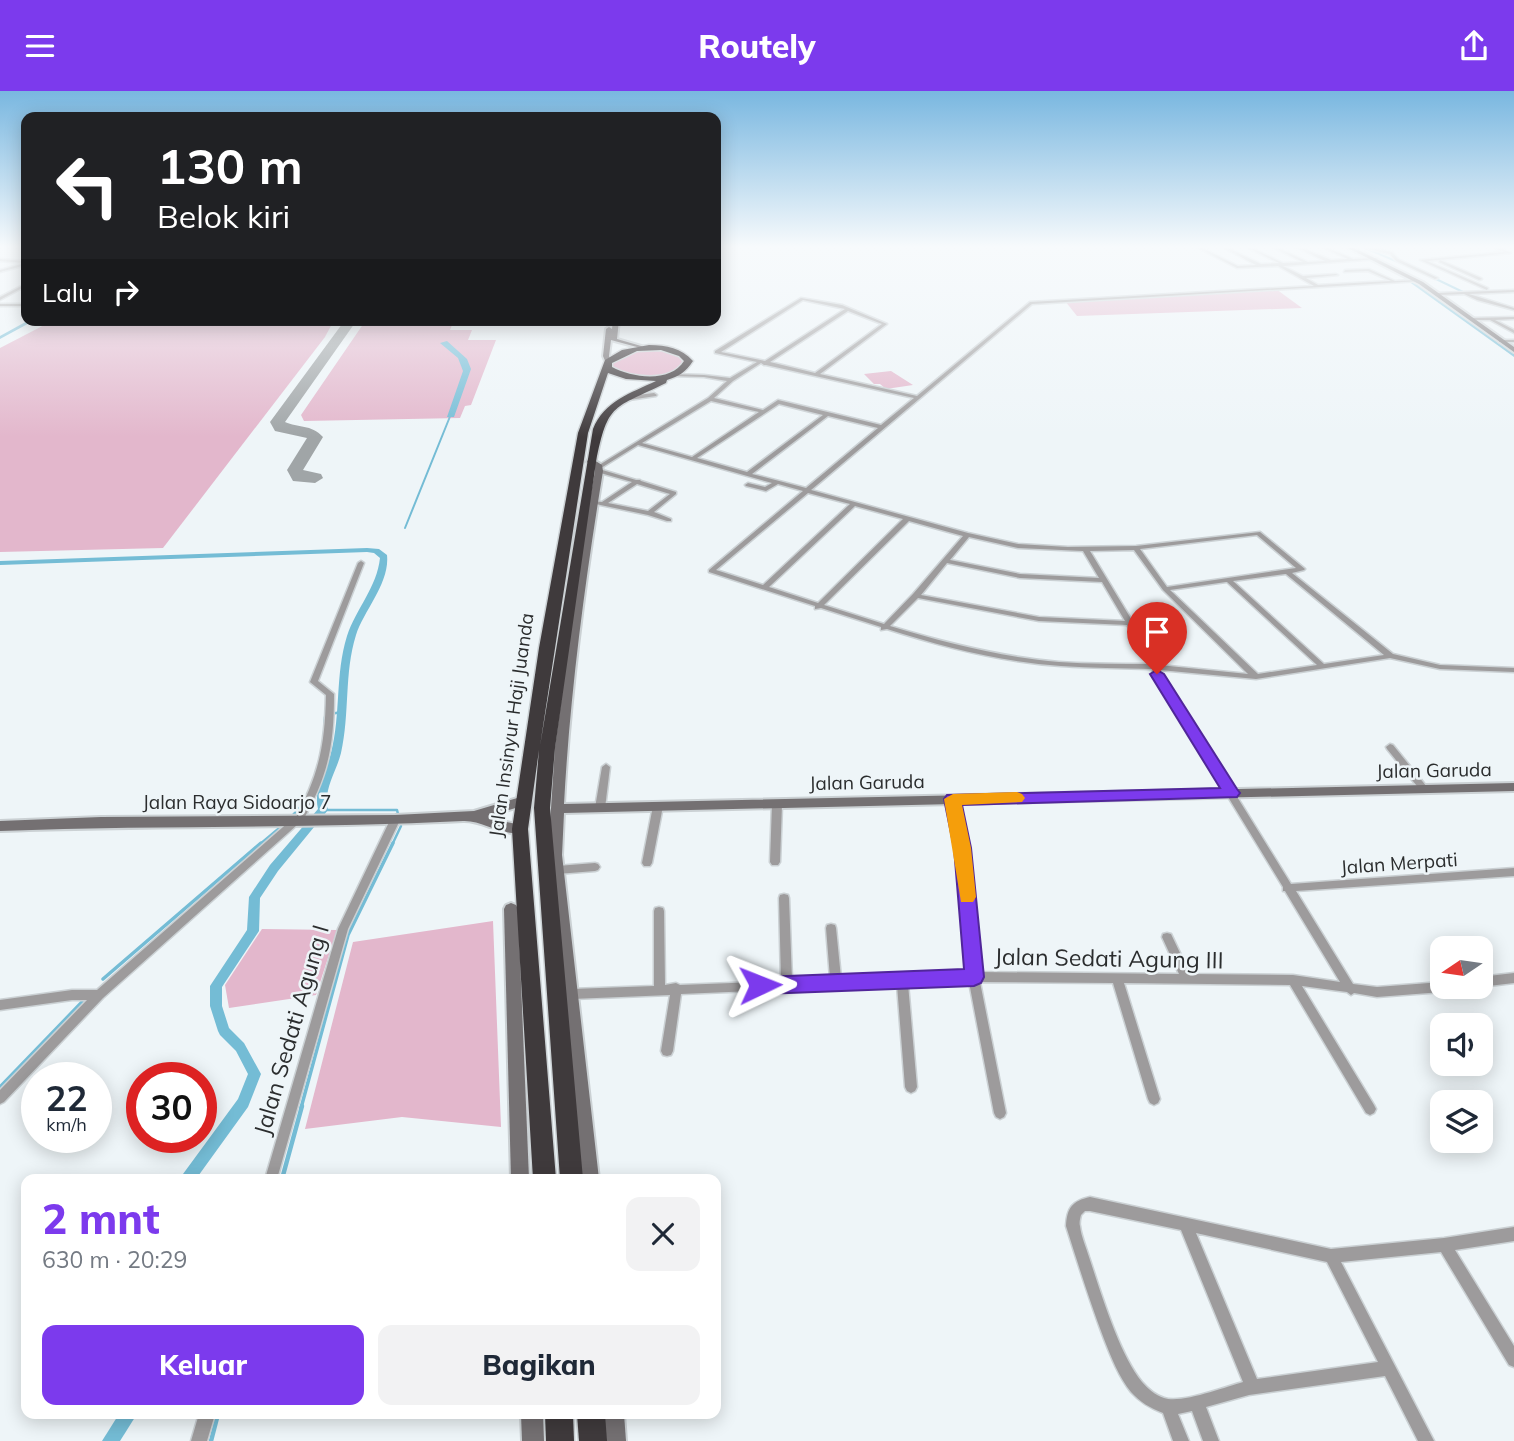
<!DOCTYPE html>
<html lang="id">
<head>
<meta charset="utf-8">
<style>
	:root { --surface:#fff; --page:#f2f2f3; --text:#1f2937; --muted:#747a83; --accent:#7c3aed }
	body { margin:0; font-family:Mulish,sans-serif; background:var(--page); color:var(--text); height:100vh; display:flex; flex-direction:column; font-size:26px; white-space:nowrap }
	* { box-sizing:border-box; margin:0 }
	p { font-size:23px; color:var(--muted) }
	.icon { flex:none; width:38px; height:38px; fill:none; stroke:currentColor; stroke-width:2; stroke-linecap:round; stroke-linejoin:round }
	.map { position:relative; flex:1; overflow:hidden }
	.side { position:absolute; left:21px; top:1083px; width:700px; height:245px; display:flex; flex-direction:column; background:var(--surface); border-radius:14px; box-shadow:0 4px 18px #0003 }
	.side>* { flex:none }
	.top-card { position:absolute; left:21px; top:21px; width:700px; height:214px; border-radius:14px; box-shadow:0 4px 18px #0003; background:#202124; color:#fff; overflow:hidden }
	.needle { width:46px; rotate:257deg }
	.tools { position:absolute; left:1430px; top:845px; display:grid; gap:14px }
	.tools a { display:grid; place-items:center; width:63px; height:63px; border-radius:14px; background:var(--surface); box-shadow:0 4px 18px #0003; font-size:35px }
	.speed { position:absolute; left:21px; top:971px; display:flex; gap:14px; font-size:35px; font-weight:700; text-align:center }
	.speed>* { display:grid; place-content:center; width:91px; height:91px; border-radius:50%; background:var(--surface); box-shadow:0 4px 18px #0003; line-height:1 }
	.speed small { font-size:18px; font-weight:400 }
	.speed .limit { border:10px solid #d22; background:#fff; color:#111 }
	.pin { position:absolute; display:grid; place-items:center; width:60px; height:60px; color:#fff; margin:-72px -30px; border-radius:50% 50% 50% 0; rotate:-45deg; box-shadow:0 0 7px #0007 }
	.pin .icon { rotate:45deg }
	.me { position:absolute; width:77px; margin:-38px; rotate:88deg; stroke-linejoin:round; filter:drop-shadow(0 0 5px #0008) }
	.turn { display:flex; align-items:center; gap:24px; height:147px; padding:0 21px; font-size:32px }
	.turn .icon { width:91px; height:91px; stroke-width:2.5 }
	.turn b { display:block; font-size:49px; line-height:60px }
	.then { display:flex; align-items:center; height:66px; padding:0 21px; background:#0003; gap:14px; font-size:26px }
	.round { display:grid; place-items:center; flex:none; width:74px; height:74px; border-radius:14px; background:var(--page) }
	.overview { display:flex; align-items:center; justify-content:space-between; height:119px; padding:0 21px }
	h1 { font-size:42px; font-weight:800; line-height:52px; color:var(--accent) }
	.cta { display:flex; gap:14px; margin-top:auto; padding:14px 21px }
	.cta a { flex:1; height:80px; border-radius:14px; background:var(--accent); color:#fff; font-size:28px; font-weight:800; line-height:80px; text-align:center }
	.cta a+a { background:var(--page); color:var(--text) }
	header { display:flex; justify-content:space-between; align-items:center; height:91px; padding:0 21px; background:var(--accent); color:#fff; font-size:32px; font-weight:800 }
	.map>svg:first-child { display:block }
	.green { fill:#e3b7cc }
	.water { fill:#74bcd5 }
	.lines { fill:none; stroke-linecap:round; stroke-linejoin:round }
	.stream-far3 { stroke:#74bcd5; stroke-width:2 }
	.stream-far2 { stroke:#74bcd5; stroke-width:2.5 }
	.stream-far1 { stroke:#74bcd5; stroke-width:3.5 }
	.stream { stroke:#74bcd5; stroke-width:4.5 }
	.canal { fill:#74bcd5; fill-rule:evenodd }
	.river { fill:#74bcd5; fill-rule:evenodd }
	.taxiway { fill:#a0a5a7; fill-rule:evenodd }
	.street-casing { stroke:#cbd1d4; stroke-width:3 }
	.secondary-casing { stroke:#cbd1d4; stroke-width:4 }
	.highway-casing { stroke:#cbd1d4; stroke-width:3 }
	.street { fill:#9d9b9c; fill-rule:evenodd }
	.secondary { fill:#747072; fill-rule:evenodd }
	.highway { fill:#3f3a3c; fill-rule:evenodd }
	.route { fill:#7c3aed; stroke:#51269a; stroke-width:2 }
	.slow { fill:#f59e0b }
	.labels { text-anchor:middle; dominant-baseline:central; stroke-width:5; stroke-linejoin:round; paint-order:stroke }
	.street-label { font-size:19px; fill:#2b2d2e; stroke:#eef5f8 }
	.near-street-label { font-size:23px; fill:#2b2d2e; stroke:#eef5f8 }
</style>
</head>
<body>
<header><svg class="icon" aria-label="menu" viewBox="0 0 24 24"><path d="M4 6h16M4 12h16M4 18h16"/></svg>Routely<svg class="icon" aria-label="share" viewBox="0 0 24 24"><path d="M12 15V3M7 8l5-5 5 5M5 13v7h14v-7"/></svg></header>
<div class="map">
<svg width="1514" height="1350" viewBox="0 0 1514 1350">
	<rect width="100%" height="100%" fill="#eef5f8"/>
	<g class="green">
		<polygon points="1276,198 1302,217 1077,225 1065,210"/>
		<polygon points="54,229 334,229 325,246 163,457 0,461 0,257"/>
		<polygon points="366,229 454,229 450,239 472,239 468,249 496,249 471,314 465,315 460,327 304,330 301,324"/>
		<path d="M641,259C655,259 677,257 683,272C669,289 628,291 612,275V271L631,261Z"/>
		<polygon points="891,280 913,294 886,298 880,293 874,293 864,283"/>
		<polygon points="493,830 501,1036 402,1026 305,1038 353,851"/>
		<polygon points="262,838 337,839 316,904 229,917 225,894"/>
	</g>
	<polygon class="water" points="447,250 467,268 471,278 454,326 447,326 463,280 458,267 440,252"/>
	<g class="lines">
		<g class="stream-far3">
			<polyline points="1365,157 1398,171"/>
			<polyline points="1436,188 1463,201"/>
			<polyline points="405,437 451,323"/>
		</g>
		<g class="stream-far2">
			<polyline points="330,623 342,621"/>
			<polyline points="324,644 325,626"/>
			<polyline points="323,719 397,719 398,723"/>
			<polyline points="291,726 303,713"/>
			<polyline points="259,754 284,733"/>
			<polyline points="392,754 401,735"/>
		</g>
		<g class="stream-far1">
			<polyline points="103,888 261,752"/>
			<polyline points="0,996 83,910"/>
			<polyline points="301,1017 348,844 393,752"/>
		</g>
		<g class="stream">
			<polyline points="282,1088 302,1015"/>
			<polyline points="211,1350 218,1323"/>
		</g>
		<g class="canal">
			<polygon points="29,229 35,229 0,248 0,245"/>
			<path d="M367,457L379,458L387,464C390,492 364,519 356,544C344,582 350,623 341,662C336,682 323,698 328,719L278,780L260,807L259,840L222,896V915L229,937L244,952L261,983L248,1016L196,1088H181L183,1083L238,1008L248,983L236,960L220,944L218,940L210,915V895L247,839L249,806L251,803L270,774L318,718C313,698 326,682 331,662C341,624 335,583 347,545C356,518 377,496 380,467L374,462L367,461L0,474V470Z"/>
			<polygon points="119,1323 137,1323 120,1350 102,1350"/>
		</g>
		<polygon class="river" points="1396,177 1458,216 1514,259 1514,266 1394,180"/>
		<path class="taxiway" d="M345,229H357L285,331C298,337 311,333 323,346L303,379L321,383L323,387L315,392L293,390L287,379L307,347L275,340L270,331Z"/>
		<defs>
			<g id="street">
				<path d="M1198,157H1202L1238,175L1256,174L1224,157H1228L1261,173L1279,172L1248,157H1252L1283,172L1303,171L1274,157H1278L1308,171L1325,170L1298,157H1302L1331,169L1348,168L1324,157H1328L1353,168L1376,167L1378,168L1283,175L1303,185L1336,183L1338,184L1306,187L1318,194L1391,190L1368,180L1344,181L1345,179L1369,178L1395,190L1418,189L1420,190L1032,213L811,399L968,442L1018,453L1068,456L1136,455L1260,441L1305,478L1304,479L1292,482L1393,563L1440,574L1514,577V581L1440,578L1390,567L1256,588L1160,579L1161,583L1291,793L1514,777V785L1296,800L1353,893L1377,896L1442,891V896H1447L1446,899L1442,901L1377,906L1354,902L1351,904L1347,901L1302,895L1374,1014L1376,1018L1374,1022L1370,1024L1366,1022L1290,894L1124,892L1160,1008L1158,1012L1154,1014L1150,1012L1148,1008L1113,892L980,891L1006,1022L1004,1026L1000,1028L996,1026L994,1022L969,891L908,893L917,996L915,1000L911,1002L907,1000L905,996L897,894L681,903L673,960L671,964L667,965L663,964L661,960L670,904L572,908L568,906L567,903L568,900L572,898L654,895V820L655,817L659,816L663,817L664,820L665,894L676,892L680,894L781,890L779,807L780,804L784,803L788,804L789,807L792,889L830,887L826,837L827,834L831,833L835,834L836,837L841,887L968,882L958,757L948,708L953,705L958,708L968,757L979,881L1179,883L1162,846L1163,843L1167,842L1171,843L1190,883L1293,884L1340,891L1285,800H1283V796L1153,583L1152,578C1122,577 1091,577 1061,575C1001,571 943,556 887,538L881,539V536L821,517L815,518V515L709,481V479L803,400L778,393L766,400L746,395L745,394L748,392L765,396L772,392L638,354L601,377L596,376L708,307L727,290L704,286L672,285H670V283L704,284L730,287L757,271L715,262V260L801,207L842,214L887,233L820,283L917,305L1030,211L1314,195L1278,175L1237,177ZM803,209L845,218L765,270L721,261ZM848,220L882,233L815,282L770,271ZM761,272L764,274H766L914,307L881,334L778,309L763,319L714,307L733,290ZM711,310L759,321L692,366L642,352ZM779,313L823,324L747,381L697,367ZM828,325L878,337L806,397L752,383ZM808,402L850,413L763,494L716,479ZM855,415L903,428L818,512L769,496ZM909,430L963,445L913,503L884,533L824,514ZM1257,444L1296,477L1167,496L1140,458ZM969,446L1018,457L1083,460L1099,487L1020,483L950,469ZM1134,459L1163,499L1248,583L1159,574L1090,460ZM947,472L1020,487L1102,491L1125,530L1039,526L921,504ZM1285,483H1286L1384,564L1324,573L1233,490ZM1226,491H1227L1317,574L1258,583L1170,499ZM918,507L1039,530L1127,534L1151,573C1120,573 1089,573 1059,571C1001,566 946,552 890,535Z"/>
				<polygon points="1365,157 1370,157 1392,161 1398,168 1438,187 1435,188 1396,170 1390,163"/>
				<polygon points="1495,157 1499,157 1511,162 1427,170 1488,197 1487,199 1420,169 1504,161"/>
				<polygon points="0,168 25,170 26,170 26,174 0,181 0,179 25,172 0,170"/>
				<polygon points="1440,169 1481,187 1482,188 1479,189 1439,171"/>
				<polygon points="25,193 26,193 26,195 0,209 0,206"/>
				<polygon points="1514,199 1514,201 1469,203 1514,217 1514,219 1477,209 1464,203 1438,204 1436,203 1438,202"/>
				<rect x="0" y="213" width="26" height="2"/>
				<polygon points="1514,226 1514,228 1495,229 1514,239 1514,242 1490,229 1471,229 1469,228 1471,227"/>
				<polygon points="1501,249 1514,249 1514,251 1499,251 1499,250"/>
				<polygon points="654,302 657,304 656,305 629,309 626,307 629,305"/>
				<path d="M599,378L636,389H640L641,390L676,401V403L654,421L671,428V430H667L648,424L591,412V410L602,411L632,391L597,381V379ZM637,393L670,403L648,420L608,412Z"/>
				<path d="M361,470L364,472L318,590L334,603C334,657 328,685 301,733L297,734L103,907L4,1011L0,1013V999L87,909H72L0,919V909L72,899H97L291,729L295,728C319,684 325,654 326,604L310,591L358,472Z"/>
				<polygon points="1390,653 1393,654 1427,696 1428,698 1427,700 1421,700 1387,658 1386,656"/>
				<polygon points="606,673 610,676 605,717 603,719 597,719 595,717 602,676"/>
				<polygon points="777,710 780,711 782,713 780,771 778,774 772,774 770,771 772,713 774,711"/>
				<polygon points="658,712 661,713 663,715 652,772 650,775 644,775 642,772 653,715 655,713"/>
				<polygon points="395,726 398,727 400,729 348,838 277,1088 265,1088 338,838 390,729 392,727"/>
				<polygon points="595,772 598,773 600,776 598,779 595,780 557,783 554,782 552,779 554,776 557,775"/>
				<polygon points="1514,882 1514,892 1480,896 1480,886"/>
				<path d="M1090,1106L1331,1158L1444,1147L1514,1136V1150L1455,1159L1514,1255V1276L1509,1274L1441,1161L1341,1171L1434,1350H1418L1385,1285L1249,1304L1206,1316L1219,1350H1203L1192,1320L1178,1323L1189,1350H1173L1163,1322C1150,1317 1140,1311 1131,1301C1119,1286 1111,1266 1104,1248C1090,1211 1078,1173 1066,1135C1067,1117 1072,1110 1090,1106ZM1085,1120H1090L1181,1139L1243,1291C1225,1296 1181,1313 1164,1307C1155,1304 1148,1298 1142,1291C1119,1263 1101,1202 1089,1166C1086,1156 1081,1145 1080,1135C1079,1132 1080,1128 1081,1124ZM1196,1142L1327,1171L1378,1271L1257,1288Z"/>
				<polygon points="199,1323 215,1323 207,1350 191,1350"/>
			</g>
			<g id="secondary">
				<polygon points="1348,157 1354,157 1423,191 1514,256 1514,261 1419,193"/>
				<polygon points="613,229 619,229 617,248 648,257 648,259 611,249 609,265 611,271 606,272 603,265 606,238 609,236 612,238"/>
				<path d="M588,369H594L602,374L603,380C585,490 570,602 564,713L1514,692V700L564,722L562,764L599,1088H581L548,764L555,656L583,446L595,380V377L587,371Z"/>
				<path d="M524,705L530,710L529,713L488,725L502,730L525,735L527,738L525,741C503,747 484,729 463,730C309,738 154,734 0,740V730L101,726L395,724L474,720Z"/>
				<polygon points="511,812 516,814 518,818 529,1088 511,1088 504,818 506,814"/>
				<polygon points="521,1323 543,1323 544,1350 522,1350"/>
				<polygon points="602,1323 624,1323 626,1350 604,1350"/>
			</g>
			<g id="highway">
				<path d="M649,254C667,254 681,257 693,270C686,281 679,285 667,289L666,292C614,318 608,310 596,371L555,657L550,717L583,1088H560L534,717L539,659L528,738L556,1088H533L512,738L539,557L578,342L605,269L622,259ZM661,259L679,265L684,270C671,292 632,287 612,276V272L637,260ZM608,282L626,288L656,290C631,302 604,310 593,338L540,655L588,342Z"/>
				<polygon points="545,1323 573,1323 574,1350 546,1350"/>
				<polygon points="577,1323 605,1323 607,1350 579,1350"/>
			</g>
		</defs>
		<use href="#street" class="street-casing"/>
		<use href="#secondary" class="secondary-casing"/>
		<use href="#highway" class="highway-casing"/>
		<use href="#street" class="street"/>
		<use href="#secondary" class="secondary"/>
		<use href="#highway" class="highway"/>
	</g>
	<linearGradient id="sky" x2="0" y2="1"><stop stop-color="#79b7e0"/><stop offset="0.45" stop-color="#f7fafc"/><stop offset="1" stop-color="#f7fafc" stop-opacity="0"/></linearGradient>
	<rect width="1514" height="346" fill="url(#sky)"/>
	<polygon class="route" points="1157,579 1164,583 1237,698 1240,702 1237,706 962,714 971,757 984,886 981,892 974,895 760,903 752,900 750,894 752,888 760,886 964,878 954,757 944,708 947,704 1220,697 1150,583"/>
	<polygon class="slow" points="1017,701 1022,703 1025,707 1022,711 962,714 971,757 976,806 973,811 961,811 944,708 953,703"/>
	<g class="labels">
		<g class="street-label">
			<text transform="translate(511 634) rotate(-82)">Jalan Insinyur Haji Juanda</text>
			<text transform="translate(1434 679) rotate(-1)">Jalan Garuda</text>
			<text transform="translate(867 691) rotate(-1)">Jalan Garuda</text>
			<text x="237" y="711">Jalan Raya Sidoarjo 7</text>
			<text transform="translate(1399 772) rotate(-4)">Jalan Merpati</text>
		</g>
		<g class="near-street-label">
			<text transform="translate(1109 867) rotate(1)">Jalan Sedati Agung III</text>
			<text transform="translate(291 939) rotate(-74)">Jalan Sedati Agung I</text>
		</g>
	</g>
</svg>
<div class="tools">
<a><svg class="needle" viewBox="-14 -14 28 28"><path d="M0-13l5 13h-10z" fill="#e53935"/><path d="M0 13l5-13h-10z" fill="#747a83"/></svg></a>
<a><svg class="icon" aria-label="sound" viewBox="0 0 24 24"><path d="M4 9h4l5-4v14l-5-4H4zM17 9q2 3 0 6"/></svg></a>
<a><svg class="icon" aria-label="layers" viewBox="0 0 24 24"><path d="M12 4l9 5-9 5-9-5zM3 14l9 5 9-5"/></svg></a>
</div>
<div class="speed"><div>22<small>km/h</small></div><div class="limit">30</div></div>
<div class="pin" style="left:1157px;top:583px;background:#d93025"><svg class="icon" aria-label="arrive" viewBox="0 0 24 24"><path d="M6 21V4h12l-3 4 3 4H6"/></svg></div>
<svg class="me" style="left:760px;top:894px" viewBox="-20 -20 40 40"><path d="M0-17L14 15 0 8-14 15z" fill="#7c3aed" stroke="#fff" stroke-width="4"/></svg>
<div class="top-card">
<div class="turn"><svg class="icon" aria-label="left" viewBox="0 0 24 24"><path d="M17 20v-9H6M10 6l-5 5 5 5"/></svg><div><b>130 m</b>Belok kiri</div></div>
<div class="then">Lalu<svg class="icon" aria-label="right" viewBox="0 0 24 24"><path d="M7 20v-9h11M14 6l5 5-5 5"/></svg></div>
</div>
<section class="side">
<div class="overview"><div><h1>2 mnt</h1><p>630 m · 20:29</p></div><a class="round"><svg class="icon" aria-label="close" viewBox="0 0 24 24"><path d="M6 6l12 12M18 6L6 18"/></svg></a></div>
<div class="cta"><a>Keluar</a><a>Bagikan</a></div>
</section>
</div>
</body>
</html>
